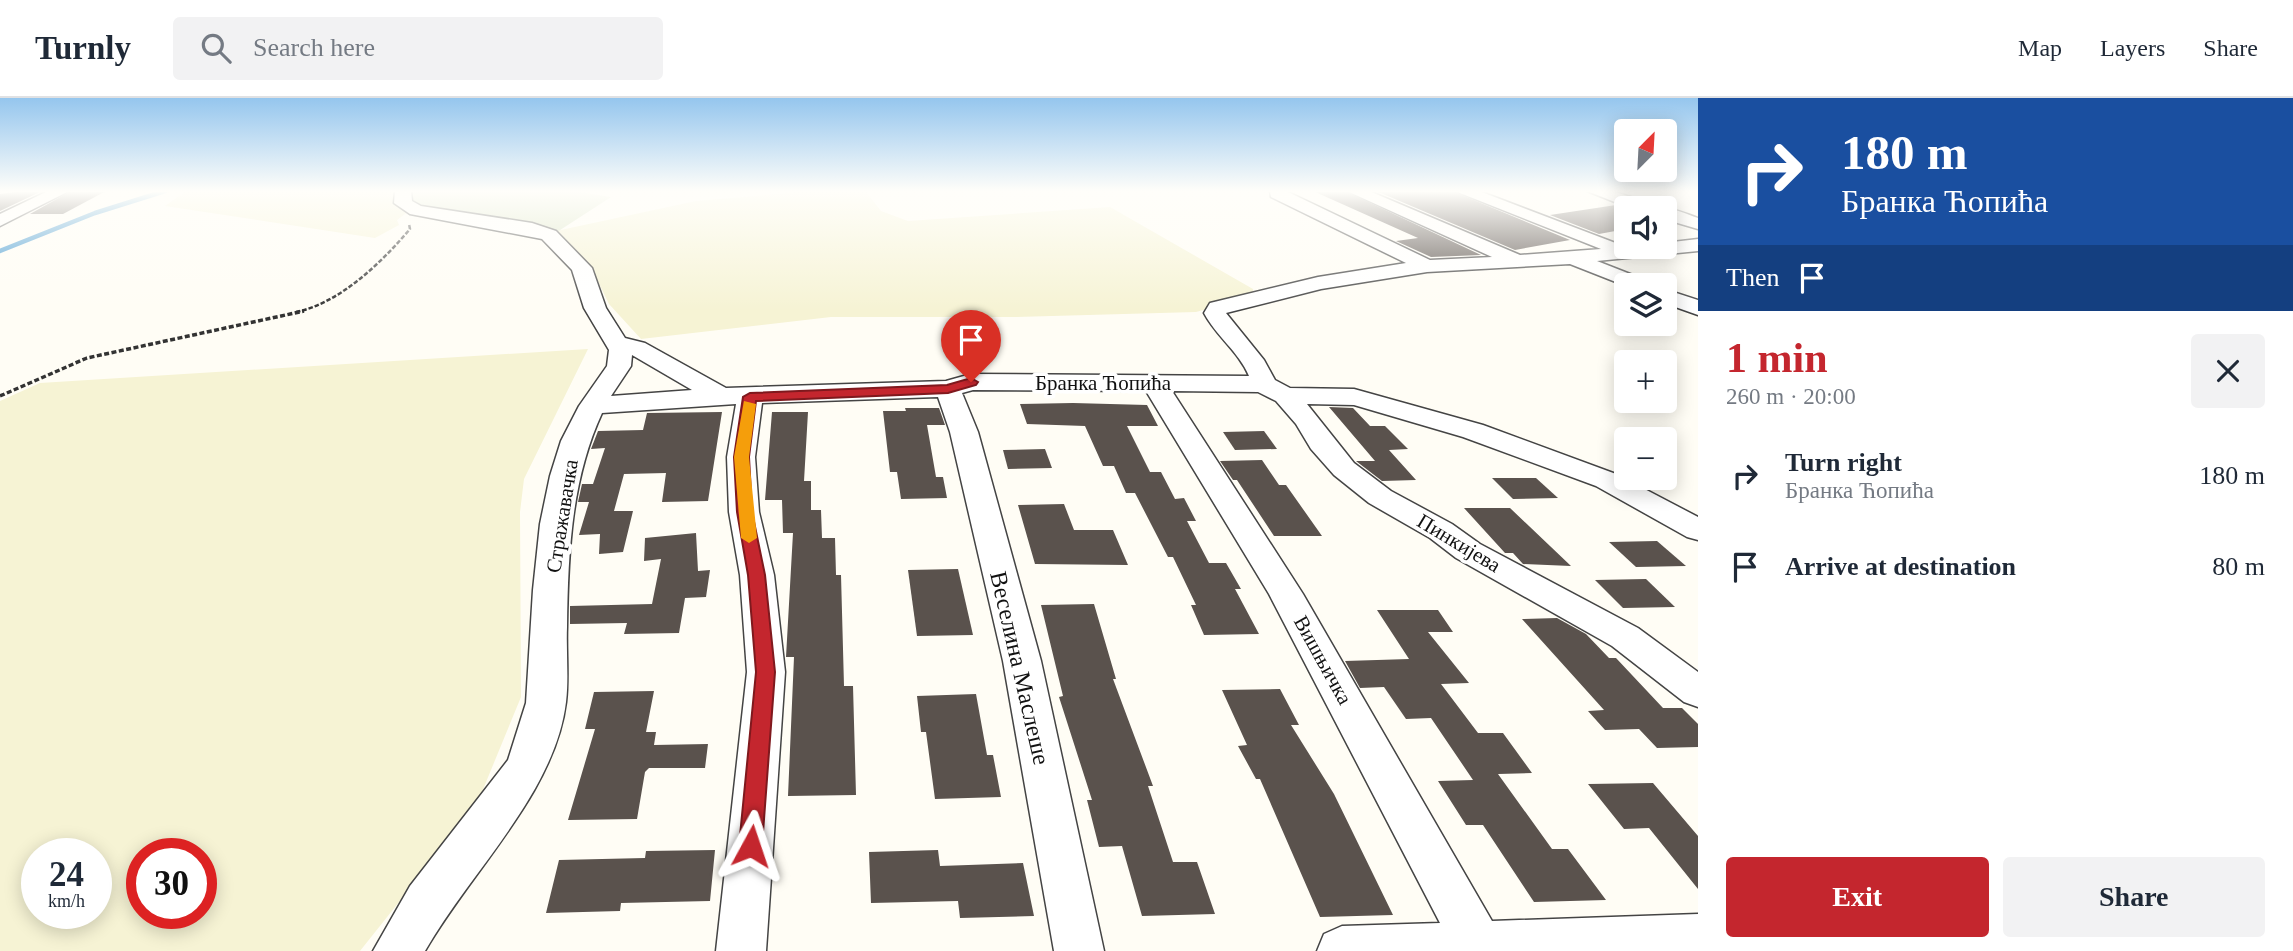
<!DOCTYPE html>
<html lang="en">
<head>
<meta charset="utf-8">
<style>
	:root { --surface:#fff; --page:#f2f2f3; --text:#1f2937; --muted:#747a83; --line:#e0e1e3; --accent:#c4262e }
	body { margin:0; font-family:"Times New Roman",serif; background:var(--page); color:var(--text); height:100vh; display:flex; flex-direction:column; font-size:26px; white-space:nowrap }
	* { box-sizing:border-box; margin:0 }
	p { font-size:23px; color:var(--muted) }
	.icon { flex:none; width:38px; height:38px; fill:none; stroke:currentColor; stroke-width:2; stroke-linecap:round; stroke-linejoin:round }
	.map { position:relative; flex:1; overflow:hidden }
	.panel { display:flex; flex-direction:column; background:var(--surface); width:595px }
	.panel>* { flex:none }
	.hud { background:#1a4fa0; color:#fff; overflow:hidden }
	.needle { width:46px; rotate:24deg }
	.fabs { position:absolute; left:1614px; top:21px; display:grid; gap:14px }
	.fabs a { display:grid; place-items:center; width:63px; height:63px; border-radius:7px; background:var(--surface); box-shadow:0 4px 18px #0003; font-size:35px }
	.speed { position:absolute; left:21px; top:740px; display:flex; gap:14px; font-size:35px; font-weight:700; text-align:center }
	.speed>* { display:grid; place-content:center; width:91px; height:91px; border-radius:50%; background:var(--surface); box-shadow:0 4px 18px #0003; line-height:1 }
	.speed small { font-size:18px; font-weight:400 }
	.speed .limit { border:10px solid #d22; background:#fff; color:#111 }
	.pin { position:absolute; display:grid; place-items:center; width:60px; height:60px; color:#fff; margin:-72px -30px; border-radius:50% 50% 50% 0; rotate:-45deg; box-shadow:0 0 7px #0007 }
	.pin .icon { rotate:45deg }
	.me { position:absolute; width:77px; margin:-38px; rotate:5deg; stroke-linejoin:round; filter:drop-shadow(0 0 5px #0008) }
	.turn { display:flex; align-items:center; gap:24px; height:147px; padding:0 28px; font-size:32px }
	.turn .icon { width:91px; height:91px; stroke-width:2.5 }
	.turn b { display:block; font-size:49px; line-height:60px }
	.then { display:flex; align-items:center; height:66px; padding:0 28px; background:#0003; gap:14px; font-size:26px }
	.round { display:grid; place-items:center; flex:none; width:74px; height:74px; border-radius:7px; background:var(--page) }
	.headline { display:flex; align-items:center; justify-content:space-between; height:119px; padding:0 28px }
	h1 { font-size:42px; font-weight:700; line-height:52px; color:var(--accent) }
	.cta { display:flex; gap:14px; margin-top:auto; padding:14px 28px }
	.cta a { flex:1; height:80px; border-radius:7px; background:var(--accent); color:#fff; font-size:28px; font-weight:700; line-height:80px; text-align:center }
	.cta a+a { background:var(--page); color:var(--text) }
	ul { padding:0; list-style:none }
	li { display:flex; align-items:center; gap:21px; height:91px; padding:0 28px }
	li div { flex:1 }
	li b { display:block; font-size:26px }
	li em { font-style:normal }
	header { display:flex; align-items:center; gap:42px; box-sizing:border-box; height:98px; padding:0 35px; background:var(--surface); border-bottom:2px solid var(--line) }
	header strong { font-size:33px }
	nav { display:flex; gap:38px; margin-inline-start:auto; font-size:24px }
	.search { width:490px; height:63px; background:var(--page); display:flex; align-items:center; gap:18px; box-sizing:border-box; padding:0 24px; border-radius:7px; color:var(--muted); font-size:26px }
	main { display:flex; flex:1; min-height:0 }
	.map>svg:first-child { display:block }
	.farmland { fill:#f6f3d4; fill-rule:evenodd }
	.cemetery { fill:#d9e3c4 }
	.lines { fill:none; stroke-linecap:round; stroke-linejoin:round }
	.stream { stroke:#3f96cf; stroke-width:4.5 }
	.building { fill:#5a524d }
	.minor-casing { stroke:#444; stroke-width:3 }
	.path-far1 { stroke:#333; stroke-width:2.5; stroke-dasharray:4.5 2; stroke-linecap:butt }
	.path { stroke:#333; stroke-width:3.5; stroke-dasharray:5 2.5; stroke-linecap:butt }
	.minor { fill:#fff; fill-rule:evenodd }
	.route { fill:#c4262e; stroke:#7f191e; stroke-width:2 }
	.slow { fill:#f59e0b }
	.labels { text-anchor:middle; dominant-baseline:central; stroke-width:7; stroke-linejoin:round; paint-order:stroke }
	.street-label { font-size:21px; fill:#111; stroke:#fff }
	.near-street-label { font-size:24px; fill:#111; stroke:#fff }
</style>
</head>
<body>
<header>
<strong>Turnly</strong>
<div class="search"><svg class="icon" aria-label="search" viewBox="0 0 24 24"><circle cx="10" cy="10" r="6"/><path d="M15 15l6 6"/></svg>Search here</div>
<nav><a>Map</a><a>Layers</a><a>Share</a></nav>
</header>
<main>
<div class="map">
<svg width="1698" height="853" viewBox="0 0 1698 853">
	<rect width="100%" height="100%" fill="#fffdf5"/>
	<g class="farmland">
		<polygon points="186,93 396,93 394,102 409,113 397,122 399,127 375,140 165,108"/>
		<polygon points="812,93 866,94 881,113 908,123 1110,109 1253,191 1254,198 1196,214 1015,219 831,219 641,241 609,206 589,165 556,133 696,103"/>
		<path d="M588,251L524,381L520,414L521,599L477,706L360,853H0V303L40,285ZM37,756H96V816H37ZM142,756H201V816H142Z"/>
	</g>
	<polygon class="cemetery" points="407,93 573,93 611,99 554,136 421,111 408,104"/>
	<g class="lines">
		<polyline class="stream" points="0,153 95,115 165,93"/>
	</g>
	<g class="building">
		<polygon points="23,93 42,93 0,113 0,96"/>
		<polygon points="71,93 106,93 63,116 30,116"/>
		<polygon points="1313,93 1345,93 1481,157 1431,159 1396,143 1418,140"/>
		<polygon points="1376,93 1452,93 1570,142 1515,152"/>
		<polygon points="1616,107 1626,111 1626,131 1599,136 1550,117"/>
		<polygon points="1073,305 1147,307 1158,328 1127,328 1150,374 1161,374 1175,401 1184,400 1196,423 1187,423 1209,465 1226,465 1241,491 1235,491 1259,536 1204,537 1191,507 1196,507 1173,459 1168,459 1135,395 1126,395 1114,368 1103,368 1085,328 1027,326 1020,306"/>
		<polygon points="1329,309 1353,310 1370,328 1385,328 1408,351 1389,352 1416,382 1382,383 1356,363 1375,363"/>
		<polygon points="905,310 939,310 945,327 927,327 936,379 943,379 947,400 901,401 897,374 890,374 883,313 906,313"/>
		<polygon points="722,314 708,403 662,404 666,375 624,376 614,413 633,413 623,454 599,456 600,436 579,437 589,404 578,404 582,386 593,386 605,350 591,351 598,333 643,332 647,315"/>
		<polygon points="772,314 808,314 804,383 811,383 811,412 821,412 822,440 835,440 836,477 841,477 844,588 853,588 856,697 788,698 794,559 786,559 793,435 783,435 782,402 765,402"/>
		<polygon points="1264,333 1277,351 1235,352 1223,334"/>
		<polygon points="1045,351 1052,370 1008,371 1003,352"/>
		<polygon points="1262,362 1279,387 1286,387 1322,438 1274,438 1237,382 1233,382 1220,363"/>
		<polygon points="1492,380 1536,380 1558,400 1513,401"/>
		<polygon points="1064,406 1074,432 1113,432 1128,467 1035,466 1018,407"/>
		<polygon points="1464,410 1510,410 1571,468 1523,466 1513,455 1505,455"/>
		<polygon points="696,435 698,473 710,472 706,499 685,500 679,535 624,536 627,525 570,526 570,508 652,506 661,461 644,463 645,440"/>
		<polygon points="1657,443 1686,468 1636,469 1609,444"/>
		<polygon points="958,471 973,537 917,538 908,472"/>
		<polygon points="1646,481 1675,509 1623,510 1595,482"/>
		<polygon points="1094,506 1116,581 1113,581 1153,688 1148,688 1173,764 1197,764 1215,816 1142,818 1122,748 1099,749 1087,702 1092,702 1059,599 1063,598 1041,507"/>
		<polygon points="1377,512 1438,512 1453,534 1428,534 1469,585 1441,586 1478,635 1503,635 1532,675 1498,676 1552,751 1568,751 1606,802 1534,804 1483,727 1466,727 1438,683 1473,682 1431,620 1406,621 1384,589 1360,590 1345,563 1409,561"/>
		<polygon points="1557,520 1586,536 1609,560 1616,560 1663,610 1682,610 1698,626 1698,649 1657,650 1639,631 1605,632 1588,613 1604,612 1522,521"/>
		<polygon points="1280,591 1299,627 1291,627 1334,696 1393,817 1320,819 1260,681 1256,681 1238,648 1247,647 1222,592"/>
		<polygon points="654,593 646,634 656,634 654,647 708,646 705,670 649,670 645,674 637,721 568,722 595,631 585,631 594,594"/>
		<polygon points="976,596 987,657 993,657 1001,699 935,701 926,634 921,634 917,598"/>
		<polygon points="1653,685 1698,738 1698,791 1649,730 1624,731 1588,686"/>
		<polygon points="715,752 710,803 621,805 620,813 546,815 559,762 645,760 646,753"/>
		<polygon points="938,752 940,768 1023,765 1034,818 960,820 958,803 871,805 869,754"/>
	</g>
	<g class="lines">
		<defs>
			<g id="minor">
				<polygon points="48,93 69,93 0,128 0,116"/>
				<path d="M395,93H411L412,103L421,108L532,125L556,133L592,170L606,210L625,240L645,245L726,290L946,283L971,276L1249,278C1239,254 1216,238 1204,215L1210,205L1318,179L1406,165L1271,99L1270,93H1286L1430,162L1492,159L1347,93H1369L1520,157L1601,151L1455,93H1479L1626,149H1664V145L1698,141V153L1597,163L1648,183L1651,187L1626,188L1570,166L1427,174L1321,191L1226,215L1264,262L1275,282L1290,290L1354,291L1483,327L1616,376L1698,419V442L1687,439L1596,388L1463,339L1354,307L1307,306L1354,365L1391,393L1452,426L1480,446L1638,530L1698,574V609L1684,604L1612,548L1456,460L1430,440L1369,405L1334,377L1311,351L1296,326L1276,303L1258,294L1172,293L1303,496L1492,823L1698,816V853H1317L1324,836L1342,828L1440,825L1269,496L1146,293L973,292L962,295L978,334L1041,563L1104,853H1054L1003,563L950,334L938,299L762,305L755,359L759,414L774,477L785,574L766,853H716L747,574L740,477L729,414L727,359L736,306L602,315C571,382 568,456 567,529C566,554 569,580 566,604C555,695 470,774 425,853H373L410,788L508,662L526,605L533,492L540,426L550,378L561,343L579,308L607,268L609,252L584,210L572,172L542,141L410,116L394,105ZM632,257L692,292L611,298L631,268Z"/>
				<polygon points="1587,93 1612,93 1653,106 1656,110 1630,110"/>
				<path d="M1662,110C1674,110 1686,116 1698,120V131L1664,121V110Z"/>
				<polygon points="1664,191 1698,202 1698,217 1664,205"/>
			</g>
		</defs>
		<use href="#minor" class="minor-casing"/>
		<path class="path-far1" d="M296,214C340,205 381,165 410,131L409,126"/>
		<polyline class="path" points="0,298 87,260 304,213"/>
		<use href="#minor" class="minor"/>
	</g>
	<linearGradient id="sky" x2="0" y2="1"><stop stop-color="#95c6ee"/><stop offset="0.44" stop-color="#fffefa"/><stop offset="1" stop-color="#fffefa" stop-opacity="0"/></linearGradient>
	<rect width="1698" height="212" fill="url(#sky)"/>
	<polygon class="route" points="971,280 978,284 976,287 948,295 756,303 749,359 752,414 765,477 775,574 762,748 759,755 751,758 743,755 739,748 756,574 748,477 737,414 734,359 743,299 750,295 947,287"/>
	<polygon class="slow" points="744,303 756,306 749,359 757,440 749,445 741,440 734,359"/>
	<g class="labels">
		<g class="street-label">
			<text x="1103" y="285">Бранка Ћопића</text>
			<text transform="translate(562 418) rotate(-81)">Стражавачка</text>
			<text transform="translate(1459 445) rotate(31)">Пинкијева</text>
			<text transform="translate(1323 562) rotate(61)">Вишњичка</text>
		</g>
		<g class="near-street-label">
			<text transform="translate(1020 570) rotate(77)">Веселина Маслеше</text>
		</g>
	</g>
</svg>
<div class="fabs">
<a><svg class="needle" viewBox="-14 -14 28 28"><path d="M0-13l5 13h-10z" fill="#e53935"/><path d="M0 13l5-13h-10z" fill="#747a83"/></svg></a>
<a><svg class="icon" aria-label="sound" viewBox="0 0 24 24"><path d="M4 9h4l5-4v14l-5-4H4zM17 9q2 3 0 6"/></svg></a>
<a><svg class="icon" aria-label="layers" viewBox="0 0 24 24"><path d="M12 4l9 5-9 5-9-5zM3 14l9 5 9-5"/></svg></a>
<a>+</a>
<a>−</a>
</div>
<div class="speed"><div>24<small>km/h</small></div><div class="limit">30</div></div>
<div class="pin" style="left:971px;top:284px;background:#d93025"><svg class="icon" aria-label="arrive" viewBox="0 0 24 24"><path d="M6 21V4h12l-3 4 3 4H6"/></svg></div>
<svg class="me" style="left:751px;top:748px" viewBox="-20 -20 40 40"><path d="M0-17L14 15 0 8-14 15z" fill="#c4262e" stroke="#fff" stroke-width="4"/></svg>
</div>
<section class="panel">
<div class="hud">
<div class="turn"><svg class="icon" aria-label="right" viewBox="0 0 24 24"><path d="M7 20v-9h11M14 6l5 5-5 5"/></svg><div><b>180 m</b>Бранка Ћопића</div></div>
<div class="then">Then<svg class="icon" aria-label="arrive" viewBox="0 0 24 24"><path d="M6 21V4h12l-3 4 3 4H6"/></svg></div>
</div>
<div class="headline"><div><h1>1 min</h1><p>260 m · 20:00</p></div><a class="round"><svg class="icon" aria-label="close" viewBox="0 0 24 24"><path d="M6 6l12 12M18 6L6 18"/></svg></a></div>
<ul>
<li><svg class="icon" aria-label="right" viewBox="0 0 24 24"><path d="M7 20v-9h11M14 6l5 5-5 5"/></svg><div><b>Turn right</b><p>Бранка Ћопића</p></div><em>180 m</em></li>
<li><svg class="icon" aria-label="arrive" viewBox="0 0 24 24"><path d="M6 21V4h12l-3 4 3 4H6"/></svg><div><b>Arrive at destination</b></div><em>80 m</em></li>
</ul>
<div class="cta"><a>Exit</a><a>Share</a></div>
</section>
</main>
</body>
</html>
